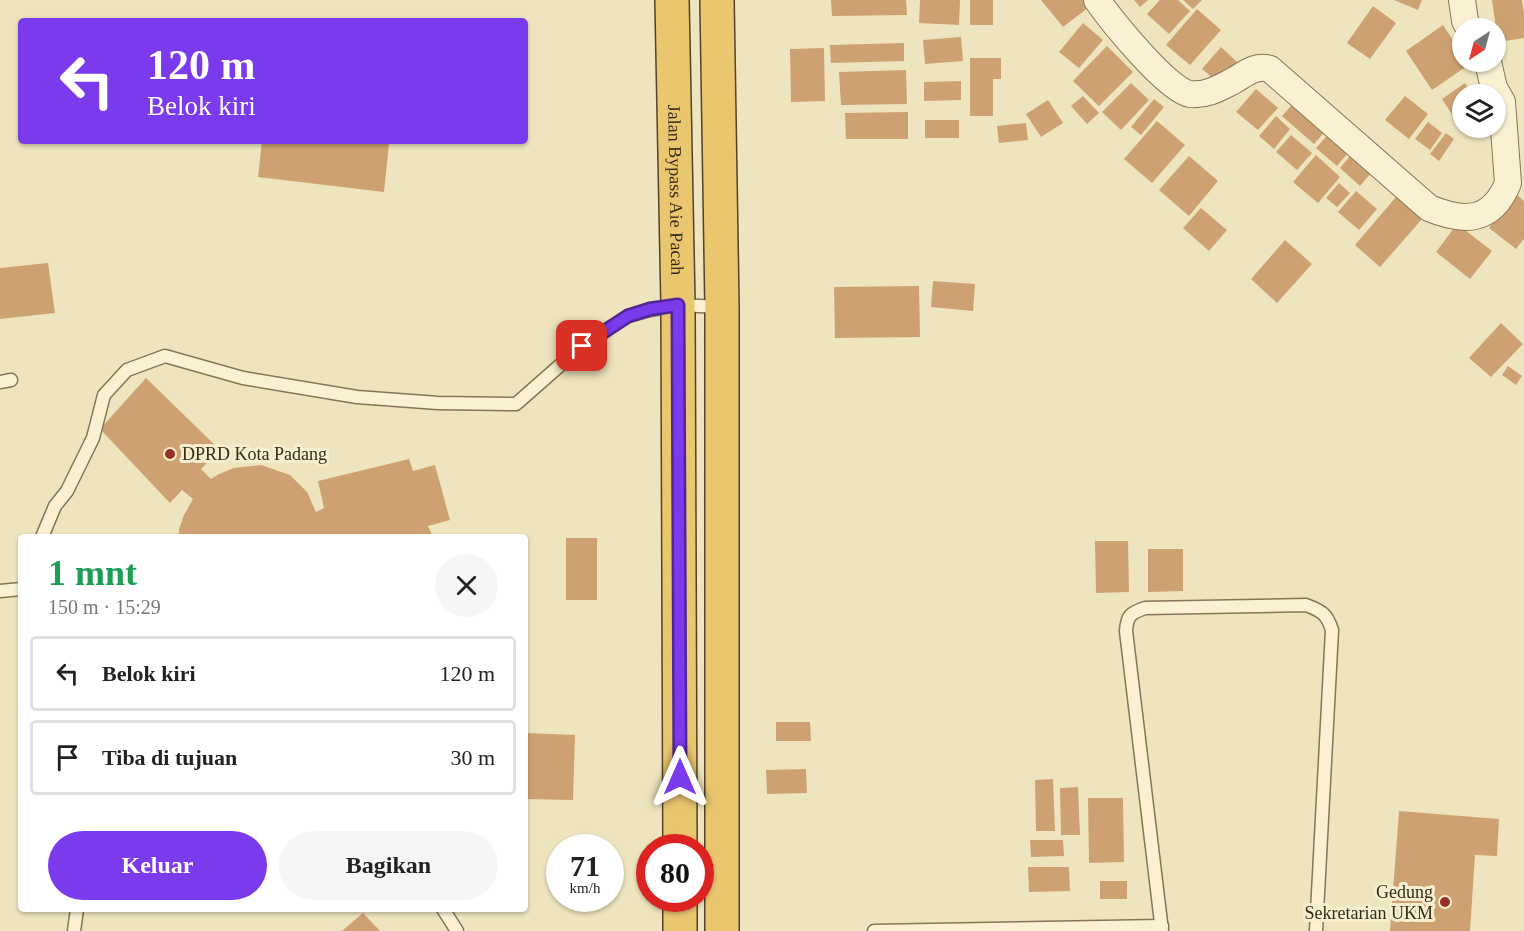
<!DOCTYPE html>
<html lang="id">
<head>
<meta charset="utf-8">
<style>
	:root { --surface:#fff; --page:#f6f6f6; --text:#222; --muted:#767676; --line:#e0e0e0; --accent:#7c3aed }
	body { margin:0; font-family:Georgia,serif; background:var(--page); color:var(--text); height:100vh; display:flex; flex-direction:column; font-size:22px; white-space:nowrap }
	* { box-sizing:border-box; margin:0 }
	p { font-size:20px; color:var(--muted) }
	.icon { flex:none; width:33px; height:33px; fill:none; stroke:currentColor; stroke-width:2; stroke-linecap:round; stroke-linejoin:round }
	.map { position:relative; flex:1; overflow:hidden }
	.drawer { position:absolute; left:18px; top:534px; width:510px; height:378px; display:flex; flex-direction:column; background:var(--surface); border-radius:6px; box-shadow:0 2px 4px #0004 }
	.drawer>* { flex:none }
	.guide { position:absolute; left:18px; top:18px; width:510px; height:126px; border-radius:6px; box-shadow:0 2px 4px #0004; background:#7c3aed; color:#fff; overflow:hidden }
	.needle { width:39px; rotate:216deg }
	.tools { position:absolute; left:1452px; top:18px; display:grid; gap:12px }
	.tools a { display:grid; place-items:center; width:54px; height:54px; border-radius:50%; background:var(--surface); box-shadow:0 2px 4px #0004; font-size:30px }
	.speed { position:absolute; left:546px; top:834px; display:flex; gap:12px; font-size:30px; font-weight:700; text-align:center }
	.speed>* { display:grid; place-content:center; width:78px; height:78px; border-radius:50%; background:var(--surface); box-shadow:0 2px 4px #0004; line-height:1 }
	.speed small { font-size:15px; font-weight:400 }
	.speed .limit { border:9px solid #d22; background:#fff; color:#111 }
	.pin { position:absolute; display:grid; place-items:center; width:51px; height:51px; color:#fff; margin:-26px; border-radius:12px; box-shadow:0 3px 9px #0006 }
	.me { position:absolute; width:66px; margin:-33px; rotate:0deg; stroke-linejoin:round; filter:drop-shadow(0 0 4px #0008) }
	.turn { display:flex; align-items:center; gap:21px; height:126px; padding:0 30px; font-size:27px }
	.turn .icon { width:78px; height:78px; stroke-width:2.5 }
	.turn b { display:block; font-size:42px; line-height:51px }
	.round { display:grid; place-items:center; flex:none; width:63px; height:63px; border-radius:32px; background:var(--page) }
	.head { display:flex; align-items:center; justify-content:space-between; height:102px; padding:0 30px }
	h1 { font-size:36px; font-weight:700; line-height:45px; color:#1e9e55 }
	.action { display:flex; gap:12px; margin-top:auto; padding:12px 30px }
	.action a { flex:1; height:69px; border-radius:36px; background:var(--accent); color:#fff; font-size:24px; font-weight:700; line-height:69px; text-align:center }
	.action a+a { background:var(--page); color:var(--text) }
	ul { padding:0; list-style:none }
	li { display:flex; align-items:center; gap:18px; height:75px; margin:0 12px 9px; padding:0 18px; border:3px solid var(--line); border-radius:6px }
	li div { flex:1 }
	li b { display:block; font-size:22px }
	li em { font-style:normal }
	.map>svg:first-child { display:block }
	.building { fill:#cea172 }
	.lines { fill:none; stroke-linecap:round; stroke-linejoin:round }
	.service-casing { stroke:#877556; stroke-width:15 }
	.minor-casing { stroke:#877556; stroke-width:28 }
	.trunk-casing { stroke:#54422b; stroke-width:36 }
	.service { stroke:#f9f1d1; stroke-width:12 }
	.minor { stroke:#f9f1d1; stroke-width:26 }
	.trunk { stroke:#eac66f; stroke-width:33 }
	.route-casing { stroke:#51269a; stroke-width:15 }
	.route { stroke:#7c3aed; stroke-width:10 }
	.poi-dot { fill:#972f25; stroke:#f6eecd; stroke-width:2 }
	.labels { text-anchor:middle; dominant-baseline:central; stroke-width:6; stroke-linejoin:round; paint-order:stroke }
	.street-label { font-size:18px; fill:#362b1b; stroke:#f6eecd }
	.poi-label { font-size:18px; fill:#362b1b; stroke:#f6eecd; text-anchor:start }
</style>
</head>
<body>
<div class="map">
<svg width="1524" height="931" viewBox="0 0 1524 931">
	<rect width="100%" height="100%" fill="#eee5be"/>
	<g class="building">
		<polygon points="831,0 906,0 907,15 832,16"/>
		<polygon points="920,0 960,0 959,25 919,23"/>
		<rect x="970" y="0" width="23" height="25"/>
		<polygon points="1041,0 1090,0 1093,4 1063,27"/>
		<polygon points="1134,0 1148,0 1140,7"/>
		<polygon points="1160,0 1178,0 1190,11 1169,34 1147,14"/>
		<polygon points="1183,0 1202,0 1193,9"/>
		<polygon points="1394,0 1422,0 1418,10"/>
		<polygon points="1492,0 1522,0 1524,13 1524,38 1498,42"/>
		<polygon points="1373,6 1396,23 1370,59 1347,43"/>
		<polygon points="1197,9 1221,30 1190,65 1166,45"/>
		<polygon points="1083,23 1103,40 1079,68 1059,52"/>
		<polygon points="1443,25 1462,54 1462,62 1468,62 1470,64 1432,90 1406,51"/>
		<polygon points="961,37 963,61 925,64 923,40"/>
		<polygon points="904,43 904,61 831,63 830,45"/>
		<polygon points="1107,46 1133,72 1099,106 1073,81"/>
		<polygon points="1221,47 1237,62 1219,83 1202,69"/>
		<polygon points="824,48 825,101 791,102 790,49"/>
		<polygon points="970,58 1001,58 1001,79 993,79 993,116 970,116"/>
		<polygon points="906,70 907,104 841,105 839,72"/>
		<polygon points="961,81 961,100 924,101 924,82"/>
		<polygon points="1131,83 1149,100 1121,130 1102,112"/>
		<polygon points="1465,83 1472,94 1462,94 1462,123 1459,125 1442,99"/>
		<polygon points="1256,89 1278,108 1258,130 1236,112"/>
		<polygon points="1083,96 1099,113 1087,124 1071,106"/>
		<polygon points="1405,96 1428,114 1409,139 1385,120"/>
		<polygon points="1154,99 1164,107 1141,135 1131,127"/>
		<polygon points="1297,99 1329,127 1314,144 1282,116"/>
		<polygon points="1048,100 1063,123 1041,137 1026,114"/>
		<polygon points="908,112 908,139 846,139 845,113"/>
		<polygon points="1276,116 1290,129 1274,149 1259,136"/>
		<rect x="925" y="120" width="34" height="18"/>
		<polygon points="1157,121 1185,145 1152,183 1124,159"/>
		<polygon points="1428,122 1442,133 1430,150 1415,139"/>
		<polygon points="1026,123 1028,140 999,143 997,126"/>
		<polygon points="1332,130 1352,148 1337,166 1316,148"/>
		<polygon points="1446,133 1454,139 1439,161 1430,154"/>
		<polygon points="1291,135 1312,153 1297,170 1276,152"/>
		<polygon points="262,141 360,141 389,144 384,192 258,177"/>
		<polygon points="1356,149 1377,166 1360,186 1340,168"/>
		<polygon points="1316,155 1340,177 1318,203 1293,182"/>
		<polygon points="1189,156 1218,181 1189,216 1159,190"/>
		<polygon points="1339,183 1350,193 1337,207 1326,198"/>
		<polygon points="1356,191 1377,209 1359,230 1338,212"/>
		<polygon points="1516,194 1524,201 1524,239 1516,249 1489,228"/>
		<polygon points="1396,197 1422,219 1380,267 1355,245"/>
		<polygon points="1201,208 1227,230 1209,251 1183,228"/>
		<polygon points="1457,224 1492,251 1470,279 1436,252"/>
		<polygon points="1285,240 1312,264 1277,303 1251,279"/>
		<polygon points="48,263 55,313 0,319 0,268"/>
		<polygon points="933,281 975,284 973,311 931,307"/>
		<polygon points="919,286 920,337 835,338 834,287"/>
		<polygon points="1501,323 1523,344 1491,377 1469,358"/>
		<polygon points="1508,366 1522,376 1516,385 1502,375"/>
		<polygon points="146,378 220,450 201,469 211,479 219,474 234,468 261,465 290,475 307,492 316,512 324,508 318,481 409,459 413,471 435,465 450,520 428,526 433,537 179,537 179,529 184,515 193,499 182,490 170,503 100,429"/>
		<rect x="566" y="538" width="31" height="62"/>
		<polygon points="1095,541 1128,541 1129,592 1096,593"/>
		<polygon points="1148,549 1183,549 1183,591 1148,592"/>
		<polygon points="776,722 810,722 811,741 776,741"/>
		<polygon points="527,733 575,735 573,800 525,799"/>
		<polygon points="806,769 807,793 767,794 766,770"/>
		<polygon points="1053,779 1055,831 1036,831 1035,780"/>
		<polygon points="1078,787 1080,835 1061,835 1060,788"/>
		<polygon points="1088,798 1123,798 1124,862 1089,863"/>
		<polygon points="1399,811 1499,819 1497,856 1475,855 1470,931 1390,931"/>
		<polygon points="1030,840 1063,840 1064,856 1031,857"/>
		<polygon points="1028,867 1069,867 1070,891 1029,892"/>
		<rect x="1100" y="881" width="27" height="18"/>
		<polygon points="363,913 380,931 342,931"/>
	</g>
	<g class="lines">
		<defs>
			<g id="service">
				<polyline points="0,382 11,380"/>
				<polyline points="42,537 55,506 67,491 93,438 104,395 127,370 165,356 243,378 357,397 438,403 516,404 582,346 628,316 650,310 678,305 721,307"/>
				<polyline points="0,591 21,589"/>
				<polyline points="443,909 457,931"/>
				<polyline points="74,931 77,909"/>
				<polyline points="874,931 1162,926"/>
				<path d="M1162,931L1126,631C1127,615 1131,613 1145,608L1306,605C1322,611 1327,614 1332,630L1316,931"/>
			</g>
			<g id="minor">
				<path d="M1097,0C1111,20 1168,91 1190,94C1206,96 1219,88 1233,81C1245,74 1256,64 1270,69L1429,208C1465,223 1492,222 1508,183L1502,102L1494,88L1488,62"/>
				<polyline points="1462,0 1465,21 1469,28"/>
			</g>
			<g id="trunk">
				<path id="s1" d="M672,0L678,305L680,848"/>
				<polyline points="717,0 722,307 722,931"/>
				<polyline points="680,898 680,931"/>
			</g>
		</defs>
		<use href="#service" class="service-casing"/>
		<use href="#minor" class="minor-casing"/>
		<use href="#trunk" class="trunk-casing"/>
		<use href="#service" class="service"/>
		<use href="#minor" class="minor"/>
		<use href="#trunk" class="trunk"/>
	</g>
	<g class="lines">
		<defs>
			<polyline id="route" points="582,346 628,316 650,309 678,305 680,777"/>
		</defs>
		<use href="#route" class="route-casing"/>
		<use href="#route" class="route"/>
	</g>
	<g class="poi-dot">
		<circle cx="170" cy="454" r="6"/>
		<circle cx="1445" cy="902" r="6"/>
	</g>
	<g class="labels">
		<g class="street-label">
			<text stroke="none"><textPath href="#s1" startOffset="190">Jalan Bypass Aie Pacah</textPath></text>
		</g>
		<g class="poi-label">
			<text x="182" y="454">DPRD Kota Padang</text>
			<text x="1433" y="892" text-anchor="end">Gedung<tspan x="1433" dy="21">Sekretarian UKM</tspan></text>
		</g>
	</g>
</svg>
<div class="tools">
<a><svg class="needle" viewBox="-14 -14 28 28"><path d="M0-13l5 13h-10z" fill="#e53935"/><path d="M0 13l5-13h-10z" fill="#767676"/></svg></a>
<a><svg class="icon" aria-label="layers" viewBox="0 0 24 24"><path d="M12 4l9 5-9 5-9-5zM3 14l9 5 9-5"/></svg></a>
</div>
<div class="speed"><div>71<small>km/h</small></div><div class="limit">80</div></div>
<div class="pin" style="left:582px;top:346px;background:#d93025"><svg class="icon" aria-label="arrive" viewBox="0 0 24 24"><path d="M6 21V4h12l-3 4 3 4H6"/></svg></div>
<svg class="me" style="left:680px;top:777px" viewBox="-20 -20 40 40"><path d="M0-17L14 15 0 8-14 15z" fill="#7c3aed" stroke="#fff" stroke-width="4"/></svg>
<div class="guide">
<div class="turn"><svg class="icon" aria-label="left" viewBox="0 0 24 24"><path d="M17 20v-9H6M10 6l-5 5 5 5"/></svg><div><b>120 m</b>Belok kiri</div></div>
</div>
<section class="drawer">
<div class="head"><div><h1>1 mnt</h1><p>150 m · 15:29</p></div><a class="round"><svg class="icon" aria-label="close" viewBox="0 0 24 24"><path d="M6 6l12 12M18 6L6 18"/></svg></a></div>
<ul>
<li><svg class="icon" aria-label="left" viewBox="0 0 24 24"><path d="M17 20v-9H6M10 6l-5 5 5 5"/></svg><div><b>Belok kiri</b></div><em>120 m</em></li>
<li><svg class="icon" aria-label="arrive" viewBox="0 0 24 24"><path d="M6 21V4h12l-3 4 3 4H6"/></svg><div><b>Tiba di tujuan</b></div><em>30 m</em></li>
</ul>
<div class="action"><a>Keluar</a><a>Bagikan</a></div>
</section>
</div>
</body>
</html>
